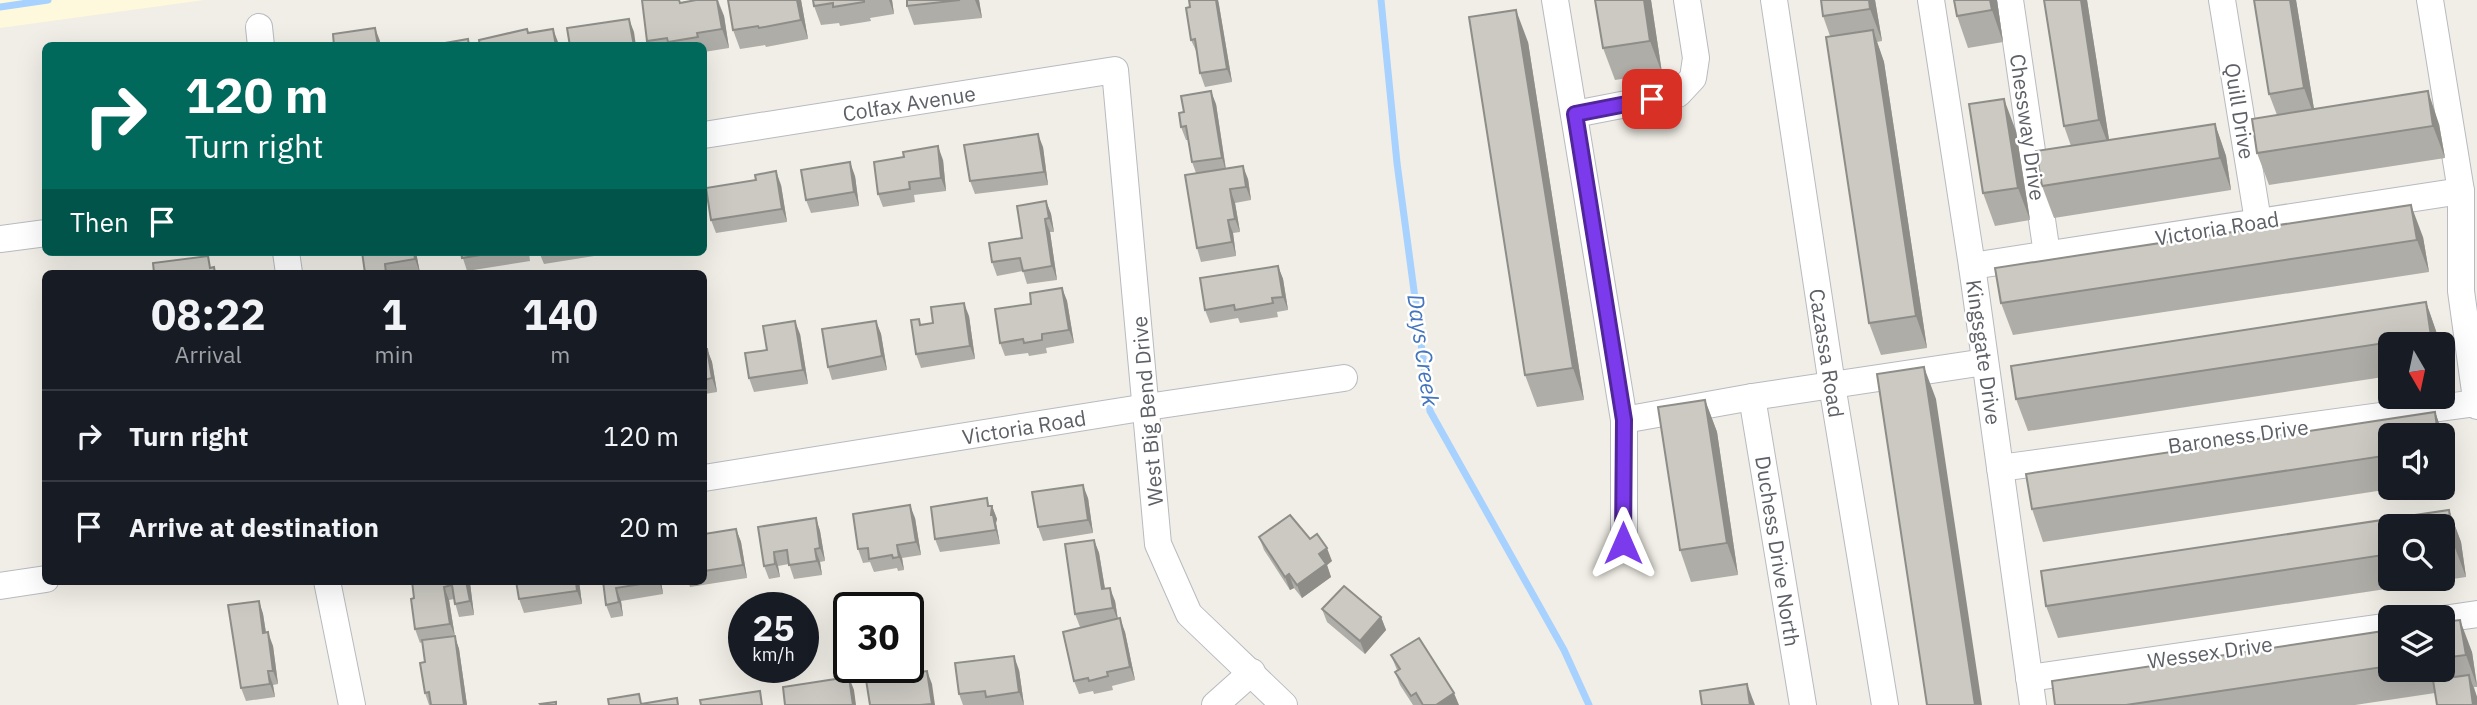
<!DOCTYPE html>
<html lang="en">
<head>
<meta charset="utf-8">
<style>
	:root { --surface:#171b24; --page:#242831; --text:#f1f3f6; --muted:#9ea1a6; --line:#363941 }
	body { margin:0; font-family:"IBM Plex Sans",sans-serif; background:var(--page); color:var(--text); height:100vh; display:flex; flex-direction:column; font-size:26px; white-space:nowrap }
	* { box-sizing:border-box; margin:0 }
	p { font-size:23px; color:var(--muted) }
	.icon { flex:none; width:38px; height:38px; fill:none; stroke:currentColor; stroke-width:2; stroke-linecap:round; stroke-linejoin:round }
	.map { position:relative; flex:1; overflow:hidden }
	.drawer { position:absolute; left:42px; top:270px; width:665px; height:315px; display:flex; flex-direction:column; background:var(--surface); border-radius:10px; box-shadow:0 7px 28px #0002 }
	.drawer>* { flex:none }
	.guide { position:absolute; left:42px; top:42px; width:665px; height:214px; border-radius:10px; box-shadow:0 7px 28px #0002; background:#00695c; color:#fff; overflow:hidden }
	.needle { width:46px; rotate:171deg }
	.fabs { position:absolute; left:2378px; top:332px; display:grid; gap:14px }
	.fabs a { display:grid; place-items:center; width:77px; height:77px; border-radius:10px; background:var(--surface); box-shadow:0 7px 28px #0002; font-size:35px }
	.speed { position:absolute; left:728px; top:592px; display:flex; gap:14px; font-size:35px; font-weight:700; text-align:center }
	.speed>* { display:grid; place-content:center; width:91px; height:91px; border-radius:50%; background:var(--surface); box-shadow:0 7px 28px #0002; line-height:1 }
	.speed small { font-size:18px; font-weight:400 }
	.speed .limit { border:4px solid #111; border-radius:10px; background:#fff; color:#111 }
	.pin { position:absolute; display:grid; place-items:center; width:60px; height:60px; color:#fff; margin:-30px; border-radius:14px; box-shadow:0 4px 10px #0006 }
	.me { position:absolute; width:77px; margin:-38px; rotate:0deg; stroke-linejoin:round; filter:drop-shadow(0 0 5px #0008) }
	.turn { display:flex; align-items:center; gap:24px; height:147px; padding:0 28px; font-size:32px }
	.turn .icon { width:91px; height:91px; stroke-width:2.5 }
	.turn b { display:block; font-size:49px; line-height:60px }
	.then { display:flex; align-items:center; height:66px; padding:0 28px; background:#0003; gap:14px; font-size:26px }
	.eta { display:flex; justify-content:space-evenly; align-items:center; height:119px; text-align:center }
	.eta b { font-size:42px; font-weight:700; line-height:49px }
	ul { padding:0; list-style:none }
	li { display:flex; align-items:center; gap:21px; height:91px; padding:0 28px; border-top:2px solid var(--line) }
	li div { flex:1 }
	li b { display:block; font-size:26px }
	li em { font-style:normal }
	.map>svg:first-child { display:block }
	.commercial { fill:#fef9dc }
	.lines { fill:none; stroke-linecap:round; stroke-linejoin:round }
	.stream { stroke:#a7d1ff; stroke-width:7 }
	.minor-casing { stroke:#b8bac0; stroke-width:28 }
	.minor { stroke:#fff; stroke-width:26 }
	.wall { fill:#afada7; fill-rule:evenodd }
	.shaded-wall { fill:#8e8d88 }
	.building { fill:#cbc9c2; stroke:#8e8d88; stroke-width:2 }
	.route-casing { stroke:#51269a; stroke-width:18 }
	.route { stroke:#7c3aed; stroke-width:12 }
	.labels { text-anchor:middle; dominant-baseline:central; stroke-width:5; stroke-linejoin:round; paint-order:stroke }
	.street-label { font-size:21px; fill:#5d6066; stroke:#fff }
	.water-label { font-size:23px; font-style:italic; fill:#4374bd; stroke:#fff }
</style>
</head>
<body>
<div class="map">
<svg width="2477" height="705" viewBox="0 0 2477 705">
	<rect width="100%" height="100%" fill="#f0eee6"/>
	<polygon class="commercial" points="0,0 204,0 0,28"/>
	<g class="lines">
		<g class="stream">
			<polyline points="1381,0 1397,163 1430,411 1564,650 1589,705"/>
			<polyline points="0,7 48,0"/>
		</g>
		<defs>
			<g id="minor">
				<polyline points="1555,0 1624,420 1624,543"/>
				<polyline points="1774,0 1832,385 1885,705"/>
				<polyline points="1931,0 1972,266 2033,705"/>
				<polyline points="2010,0 2047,254"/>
				<polyline points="2222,0 2258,221"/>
				<polyline points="2430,0 2461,191 2461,291 2477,406"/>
				<polyline points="259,27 261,46"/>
				<polyline points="1575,114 1678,94 1693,78 1696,58 1687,0"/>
				<polyline points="704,135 1115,70 1158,544 1189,614 1284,705"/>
				<polyline points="0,239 46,233"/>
				<polyline points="286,252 289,273"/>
				<polyline points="1972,266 2461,191"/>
				<polyline points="1752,397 1803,705"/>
				<polyline points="1624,420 1752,397 1985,362"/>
				<polyline points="2000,468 2476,403"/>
				<polyline points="704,478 1147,407 1344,378"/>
				<polyline points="327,581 352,705"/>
				<polyline points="0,586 46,579"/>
				<polyline points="2443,619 2477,614"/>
				<polyline points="2029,678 2390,626"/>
				<polyline points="1215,705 1252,672"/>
			</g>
		</defs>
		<use href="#minor" class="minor-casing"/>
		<use href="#minor" class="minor"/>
	</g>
	<g class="wall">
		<polygon points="696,0 718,0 724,16 729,48 704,52 705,57 704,57 704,46 649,46 647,41 682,2"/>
		<polygon points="728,0 801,0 808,39 766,47 765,45 740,49 733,30"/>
		<polygon points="813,0 892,0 894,14 870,18 871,21 840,26 839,23 821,25 814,6"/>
		<polygon points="907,0 979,0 982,18 914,25 907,6"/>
		<polygon points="1189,0 1218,0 1219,5 1232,82 1205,87 1200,73 1197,53 1191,40"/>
		<polygon points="1595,0 1651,0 1662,73 1615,80 1603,48"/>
		<polygon points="1821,0 1875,0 1882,41 1877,42 1884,62 1927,348 1881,355 1869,323 1830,36 1823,16"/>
		<polygon points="1997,0 2003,42 1968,48 1957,16"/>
		<polygon points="2044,0 2087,0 2109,140 2215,124 2226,156 2231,190 2054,218 2042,186 2071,146 2064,126"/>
		<polygon points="2254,0 2296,0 2314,109 2439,124 2445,158 2269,185 2257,153 2277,115 2269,94"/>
		<polygon points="1528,42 1584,400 1537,407 1525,375"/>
		<polygon points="1216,104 1226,169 1248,179 1251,200 1235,203 1240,232 1233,233 1236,256 1201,262 1197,248 1196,173 1192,162 1188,140 1186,140 1181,127"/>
		<polygon points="2016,131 2030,220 1995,226 1983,193"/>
		<polygon points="1043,147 1048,185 975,194 970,181"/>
		<polygon points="943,160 946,191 914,195 915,202 883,207 878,194"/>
		<polygon points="855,176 859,206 811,213 806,200"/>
		<polygon points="781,185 787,222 716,233 711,220"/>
		<polygon points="1046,201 1051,214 1054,232 1050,232 1057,280 1027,284 1023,271 997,276 992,262 1022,238"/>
		<polygon points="2423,237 2429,272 2013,335 2001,303"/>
		<polygon points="362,252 416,252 420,273 365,273"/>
		<polygon points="461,252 529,252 530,261 467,271"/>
		<polygon points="539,252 613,252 613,253 544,264"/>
		<polygon points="1278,266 1283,279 1288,310 1277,312 1278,317 1240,323 1238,318 1210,323 1205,310"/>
		<polygon points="1062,288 1067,301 1074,343 1046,348 1047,353 1029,356 1028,353 1005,356 1000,343 1031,304"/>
		<polygon points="2426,302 2437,334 2439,345 2390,345 2390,376 2028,431 2016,399"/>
		<polygon points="969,316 975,359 921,368 916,354 921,325"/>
		<polygon points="876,321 881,334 887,370 832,380 828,367"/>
		<polygon points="800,334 808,384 754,392 749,378 767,350"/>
		<polygon points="704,349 707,349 712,362 717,392 705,394 706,399 704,400"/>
		<polygon points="1705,400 1717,432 1738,575 1691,582 1680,550"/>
		<polygon points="2435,412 2447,445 2452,480 2443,481 2443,436 2390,436 2390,488 2397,488 2043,542 2032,509 2026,474"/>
		<polygon points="1088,498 1093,533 1043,541 1038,527"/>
		<polygon points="989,506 992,506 997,519 996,523 1000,544 940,552 935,539"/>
		<path d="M2449,510L2461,542L2466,577L2058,638L2046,606L2041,571ZM2390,527H2443V579H2390Z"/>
		<polygon points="816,518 820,531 825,561 820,562 822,575 794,579 789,564 778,566 780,577 769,579 764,566 758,527"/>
		<polygon points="915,518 921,555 902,558 904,570 898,571 897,568 874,572 870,562 863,563 858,549"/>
		<polygon points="736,529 741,542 747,578 690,587 688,581 704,581 704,534"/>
		<polygon points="1259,537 1310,539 1332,561 1327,565 1331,577 1302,598 1294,588 1290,590 1264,550"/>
		<polygon points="1094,540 1099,553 1105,588 1115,601 1118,619 1125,632 1135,680 1112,686 1113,690 1094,694 1093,691 1079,694 1074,681 1089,626 1080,627 1075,614"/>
		<polygon points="412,581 470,583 474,615 459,617 454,599 449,600 455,637 459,649 467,705 429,705 425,693 425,662 422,642 420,643 415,629 414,598"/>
		<polygon points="579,581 582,604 524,613 519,599"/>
		<polygon points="603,581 661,581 663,594 621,601 623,616 611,618 606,605"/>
		<polygon points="259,601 263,614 266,633 273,646 278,684 273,685 275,697 246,701 241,688"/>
		<polygon points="1322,609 1381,617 1386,630 1365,654 1327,622"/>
		<polygon points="2443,622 2472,652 2477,685 2477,687 2474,687 2477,697 2477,705 2435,693 2355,705 2055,705 2390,630 2390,670 2443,670"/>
		<polygon points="1391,655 1459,705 1413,705 1400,685 1395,672 1397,670"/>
		<polygon points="1019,670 1024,705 963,705 959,694"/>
	</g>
	<g class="shaded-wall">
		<polygon points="717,0 724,16 729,48 722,29"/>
		<polygon points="797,0 801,0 808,39 801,20"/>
		<polygon points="889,0 892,0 894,14"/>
		<polygon points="975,0 979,0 982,18"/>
		<polygon points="1216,0 1218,0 1219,5 1232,82 1227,69"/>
		<polygon points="1644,0 1651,0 1662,73 1650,41"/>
		<polygon points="1869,0 1875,0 1882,41 1870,9"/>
		<polygon points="1990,0 1997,0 2003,42 1992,10"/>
		<polygon points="2081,0 2087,0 2111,152 2099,120"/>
		<polygon points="2290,0 2296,0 2316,121 2304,88"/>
		<polygon points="1516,10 1528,42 1584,400 1573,368"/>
		<polygon points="629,19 634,32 636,46 634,46"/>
		<polygon points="375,28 380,41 380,46 378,46"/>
		<polygon points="553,29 558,42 558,46 556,46"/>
		<polygon points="1873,30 1884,62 1927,348 1916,316"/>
		<polygon points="1211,91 1216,104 1226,171 1222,158"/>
		<polygon points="2428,91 2439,124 2445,158 2433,126"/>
		<polygon points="2004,99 2016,131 2030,220 2018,188"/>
		<polygon points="2215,124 2226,156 2231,190 2220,158"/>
		<polygon points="1038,134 1043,147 1048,185 1044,172"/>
		<polygon points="938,146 943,160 946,191 941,178"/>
		<polygon points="850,162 855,176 859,206 854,192"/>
		<polygon points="1243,166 1248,179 1251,200 1246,187"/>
		<polygon points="776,171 781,185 787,222 782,209"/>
		<polygon points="1230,189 1235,203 1240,232 1235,219"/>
		<polygon points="1046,201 1051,214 1054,232 1049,218"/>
		<polygon points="2411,205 2423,237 2429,272 2417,240"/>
		<polygon points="1045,219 1050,232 1057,280 1052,266"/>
		<polygon points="1228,220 1233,233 1236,256 1232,242"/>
		<polygon points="414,252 416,252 420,273 415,259"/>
		<polygon points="1278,266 1283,279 1288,310 1283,297"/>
		<polygon points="1062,288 1067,301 1074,343 1069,330"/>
		<polygon points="2426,302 2437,334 2439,345 2434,345 2431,336"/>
		<polygon points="964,303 969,316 975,359 970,346"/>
		<polygon points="795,321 800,334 808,384 803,370"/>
		<polygon points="876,321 881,334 887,370 882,356"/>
		<polygon points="707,349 712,362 717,392 712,378"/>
		<polygon points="1924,367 1936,399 1982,705 1975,705"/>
		<polygon points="1705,400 1717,432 1738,575 1727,543"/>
		<polygon points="2435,412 2447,445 2452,480 2443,456 2443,436 2438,436"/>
		<polygon points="1083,485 1088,498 1093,533 1088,520"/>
		<polygon points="987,498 991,511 992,506 997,519 996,523 1000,544 991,515"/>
		<polygon points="910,505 915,518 921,555 916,542"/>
		<polygon points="2449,510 2461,542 2466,577 2454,545"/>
		<polygon points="816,518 820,531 825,561 820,548"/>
		<polygon points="736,529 741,542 747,578 743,565"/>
		<polygon points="1094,540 1099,553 1107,602 1102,589"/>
		<polygon points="897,545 902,558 904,570 899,557"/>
		<polygon points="1327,548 1332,561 1327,565 1331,577 1302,598 1297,585 1319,554"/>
		<polygon points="815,549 820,562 822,575 817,561"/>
		<polygon points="774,552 778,566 780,577 775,564"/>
		<polygon points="1289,574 1294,588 1290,590 1285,577"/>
		<polygon points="466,581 469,581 470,583 474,615 470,601"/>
		<polygon points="576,581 579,581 582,604 577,591"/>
		<polygon points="659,581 661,581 663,594"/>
		<polygon points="444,587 449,600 455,637 459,649 467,705 464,705 455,636 450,624"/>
		<polygon points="616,588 621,601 623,616 619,602"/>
		<polygon points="1110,588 1115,601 1118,621 1113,608"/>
		<polygon points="259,601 263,614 268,646 263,633"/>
		<polygon points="1381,617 1386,630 1365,654 1360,641"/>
		<polygon points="1120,618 1125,632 1135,680 1130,667"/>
		<polygon points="2460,620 2472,652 2477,686 2466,655"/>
		<polygon points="268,632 273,646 278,684 273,671"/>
		<polygon points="1014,656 1019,670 1024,705 1019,692"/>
		<polygon points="904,667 907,667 909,688 905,674"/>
		<polygon points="268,671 273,685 275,697 270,684"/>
		<polygon points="927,671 932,684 935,705 932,705 932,704"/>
		<polygon points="2469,675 2477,697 2477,705 2473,705"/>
		<polygon points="849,677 854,690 856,705 853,705"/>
		<polygon points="1747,684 1755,705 1750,705"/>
		<polygon points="1454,693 1459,705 1436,705"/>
	</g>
	<g class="building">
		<polygon points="642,0 679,0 680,3 696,0 717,0 722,29 697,33 698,37 668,42 667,38 647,41"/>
		<polygon points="728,0 797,0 801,20 759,28 758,26 733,30"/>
		<polygon points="813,0 864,0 864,2 833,7 833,3 814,6"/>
		<polygon points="907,0 960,0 907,6"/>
		<polygon points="1189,0 1216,0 1227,69 1200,73 1195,39 1191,40 1186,8 1190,7"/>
		<polygon points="1595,0 1644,0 1650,41 1603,48"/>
		<polygon points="1821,0 1869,0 1870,9 1823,16"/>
		<polygon points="1954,0 1990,0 1992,10 1957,16"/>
		<polygon points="2044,0 2081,0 2099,120 2064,126"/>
		<polygon points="2254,0 2290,0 2304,88 2269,94"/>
		<polygon points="1516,10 1573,368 1525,375 1469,17"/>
		<polygon points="629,19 634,46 570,46 567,28"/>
		<polygon points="375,28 378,46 334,46 333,34"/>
		<polygon points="527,29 528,33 553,29 556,46 480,46 479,40"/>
		<polygon points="1873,30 1916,316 1869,323 1826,37"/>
		<polygon points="468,39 469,46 428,46"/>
		<polygon points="1211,91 1222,158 1192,162 1186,126 1181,127 1179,113 1184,112 1181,96"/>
		<polygon points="2428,91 2433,126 2257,153 2252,119"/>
		<polygon points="2004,99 2018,188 1983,193 1969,104"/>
		<polygon points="2215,124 2220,158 2042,186 2036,151"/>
		<polygon points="1038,134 1044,172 970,181 964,145"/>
		<polygon points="938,146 941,178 909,182 910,189 878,194 874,162 904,157 903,152"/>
		<polygon points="850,162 854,192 806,200 801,170"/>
		<polygon points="1243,166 1246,187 1230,189 1235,219 1228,220 1232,242 1197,248 1185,175"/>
		<polygon points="776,171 782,209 711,220 706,188 756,180 755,175"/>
		<polygon points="1046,201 1049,218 1045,219 1052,266 1023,271 1020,258 992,262 989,243 1022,238 1017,206"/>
		<polygon points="2411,205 2417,240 2001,303 1995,268"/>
		<polygon points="362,252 414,252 415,259 385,264 386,273 365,273"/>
		<polygon points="461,252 498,252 462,258"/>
		<polygon points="208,256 210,268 214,267 215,273 154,273 153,263"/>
		<polygon points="1278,266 1283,297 1272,298 1273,303 1235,310 1234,305 1205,310 1200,278"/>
		<polygon points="1062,288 1069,330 1042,334 1042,340 1024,343 1023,339 1000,343 995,309 1031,304 1030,293"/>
		<polygon points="2426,302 2431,336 2016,399 2011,366"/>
		<polygon points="964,303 970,346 916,354 911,320 919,319 920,325 933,323 931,307"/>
		<polygon points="795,321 803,370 749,378 745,353 767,350 763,326"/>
		<polygon points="876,321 882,356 828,367 822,329"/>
		<polygon points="704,349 707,349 712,378 704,380"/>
		<polygon points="1924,367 1975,705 1927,705 1877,374"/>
		<polygon points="1705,400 1727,543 1680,550 1658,407"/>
		<polygon points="2435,412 2438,436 2390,436 2390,455 2032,509 2026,474"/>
		<polygon points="1083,485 1088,520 1038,527 1032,492"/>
		<polygon points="987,498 988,506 992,506 991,515 993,515 996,530 935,539 931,507"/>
		<polygon points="910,505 916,542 897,545 899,557 893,558 892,555 869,559 868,548 858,549 853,514"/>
		<polygon points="2449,510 2454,545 2443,546 2443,527 2390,527 2390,554 2046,606 2041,571"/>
		<polygon points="1290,515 1310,539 1317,534 1327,548 1319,554 1326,564 1297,585 1289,574 1285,577 1259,537"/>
		<polygon points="816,518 820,548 815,549 817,561 789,565 787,550 774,552 775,564 764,566 758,527"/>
		<polygon points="736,529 743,565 704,571 704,534"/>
		<polygon points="1094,540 1102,589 1110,588 1113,608 1075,614 1065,544"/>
		<polygon points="412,581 466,581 470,601 455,604 452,585 444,587 450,624 415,629 411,599 414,598"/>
		<polygon points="516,581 576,581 577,591 519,599"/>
		<polygon points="603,581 659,581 616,588 619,602 606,605"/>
		<polygon points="1344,586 1381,617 1360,641 1322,609"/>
		<polygon points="259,601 263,633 268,632 273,671 268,671 270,684 241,688 228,605"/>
		<polygon points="1120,618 1130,667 1107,672 1108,676 1089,681 1088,678 1074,681 1063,632"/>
		<polygon points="2460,620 2466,655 2443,658 2443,622"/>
		<polygon points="2390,630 2390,666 2126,705 2055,705 2052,681"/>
		<polygon points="455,636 464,705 431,705 429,692 425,693 420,663 425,662 422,640"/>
		<polygon points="1419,638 1454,693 1436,705 1423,705 1416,693 1411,696 1395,672 1400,669 1391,655"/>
		<polygon points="1014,656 1019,692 986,697 985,691 959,694 955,663"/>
		<polygon points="864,667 904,667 905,674 927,671 932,704 920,705 870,705"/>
		<polygon points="2469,675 2473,705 2437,705 2433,680"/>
		<polygon points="849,677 853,705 785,705 783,687"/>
		<polygon points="1747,684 1750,705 1702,705 1700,691"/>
		<polygon points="760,691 762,705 701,705 700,700"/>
		<polygon points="639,694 641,704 677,698 678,705 609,705 608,699"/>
		<polygon points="556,702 556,705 541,705 540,704"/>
	</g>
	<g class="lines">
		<defs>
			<polyline id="route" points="1623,543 1624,420 1575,114 1652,99"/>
		</defs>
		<use href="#route" class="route-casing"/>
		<use href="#route" class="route"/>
	</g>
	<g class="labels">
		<g class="street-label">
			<text transform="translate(909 103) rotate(-9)">Colfax Avenue</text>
			<text transform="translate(2240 111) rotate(81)">Quill Drive</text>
			<text transform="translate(2028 127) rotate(82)">Chessway Drive</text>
			<text transform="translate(2217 228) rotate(-9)">Victoria Road</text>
			<text transform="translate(1984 352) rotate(82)">Kingsgate Drive</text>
			<text transform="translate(1827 353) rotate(81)">Cazassa Road</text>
			<text transform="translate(1147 411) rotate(-95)">West Big Bend Drive</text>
			<text transform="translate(1024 427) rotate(-9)">Victoria Road</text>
			<text transform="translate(2238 436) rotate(-8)">Baroness Drive</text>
			<text transform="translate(1778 551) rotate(81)">Duchess Drive North</text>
			<text transform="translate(2210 652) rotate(-8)">Wessex Drive</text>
		</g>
		<g class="water-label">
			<text transform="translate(1424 350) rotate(82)">Days Creek</text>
		</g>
	</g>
</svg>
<div class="fabs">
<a><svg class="needle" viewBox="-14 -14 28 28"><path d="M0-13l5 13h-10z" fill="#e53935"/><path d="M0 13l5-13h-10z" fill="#9ea1a6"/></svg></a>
<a><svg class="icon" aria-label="sound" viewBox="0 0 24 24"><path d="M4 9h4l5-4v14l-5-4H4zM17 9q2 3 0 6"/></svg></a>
<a><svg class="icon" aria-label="search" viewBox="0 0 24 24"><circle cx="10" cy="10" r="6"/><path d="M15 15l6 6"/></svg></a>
<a><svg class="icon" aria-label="layers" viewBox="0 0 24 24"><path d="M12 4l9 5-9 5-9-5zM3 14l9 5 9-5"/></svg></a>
</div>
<div class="speed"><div>25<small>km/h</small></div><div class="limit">30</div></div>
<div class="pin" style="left:1652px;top:99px;background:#d93025"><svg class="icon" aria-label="arrive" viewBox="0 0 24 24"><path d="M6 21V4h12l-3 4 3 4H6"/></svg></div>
<svg class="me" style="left:1623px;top:543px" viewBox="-20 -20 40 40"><path d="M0-17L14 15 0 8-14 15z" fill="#7c3aed" stroke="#fff" stroke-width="4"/></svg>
<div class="guide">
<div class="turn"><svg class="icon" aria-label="right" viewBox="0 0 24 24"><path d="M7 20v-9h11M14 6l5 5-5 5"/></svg><div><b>120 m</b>Turn right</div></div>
<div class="then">Then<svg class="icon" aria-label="arrive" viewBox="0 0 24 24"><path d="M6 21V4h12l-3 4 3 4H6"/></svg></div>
</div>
<section class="drawer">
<div class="eta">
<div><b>08:22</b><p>Arrival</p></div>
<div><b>1</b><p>min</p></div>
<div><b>140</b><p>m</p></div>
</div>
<ul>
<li><svg class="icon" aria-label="right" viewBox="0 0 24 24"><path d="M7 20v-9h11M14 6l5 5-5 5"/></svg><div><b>Turn right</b></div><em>120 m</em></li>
<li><svg class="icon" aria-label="arrive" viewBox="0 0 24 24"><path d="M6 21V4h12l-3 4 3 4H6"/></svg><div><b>Arrive at destination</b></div><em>20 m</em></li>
</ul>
</section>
</div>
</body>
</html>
